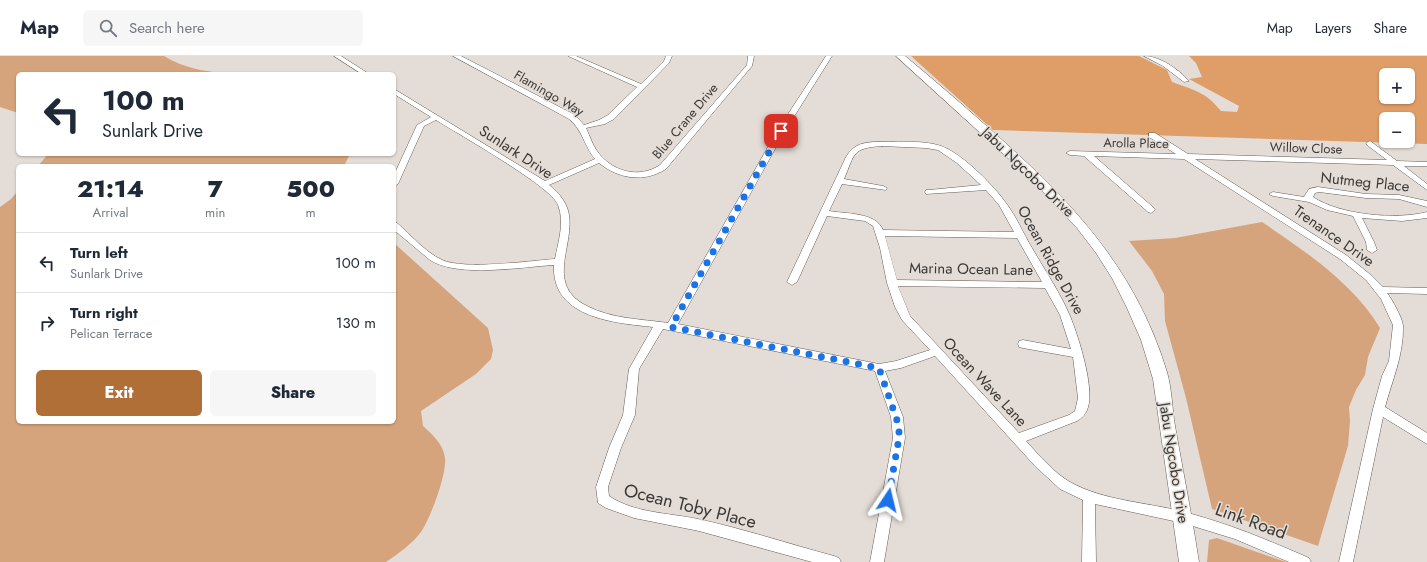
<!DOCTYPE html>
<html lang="en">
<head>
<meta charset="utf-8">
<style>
	:root { --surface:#fff; --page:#f6f6f7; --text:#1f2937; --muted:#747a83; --line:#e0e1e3; --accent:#af6f37 }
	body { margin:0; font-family:Jost,sans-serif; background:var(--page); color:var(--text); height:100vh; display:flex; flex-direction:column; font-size:15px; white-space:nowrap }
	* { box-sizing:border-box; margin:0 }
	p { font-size:13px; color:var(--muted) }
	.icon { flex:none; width:22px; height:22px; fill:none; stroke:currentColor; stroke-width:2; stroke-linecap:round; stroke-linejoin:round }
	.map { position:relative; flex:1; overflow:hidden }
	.sheet { position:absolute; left:16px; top:108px; width:380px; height:260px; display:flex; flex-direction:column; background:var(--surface); border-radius:6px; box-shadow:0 1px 3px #0004 }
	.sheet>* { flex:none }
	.guide { position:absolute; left:16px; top:16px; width:380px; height:84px; border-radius:6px; box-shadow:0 1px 3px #0004; background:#fff; color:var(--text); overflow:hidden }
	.tools { position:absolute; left:1379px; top:12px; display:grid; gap:8px }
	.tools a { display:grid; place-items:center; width:36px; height:36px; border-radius:6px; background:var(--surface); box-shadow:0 1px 3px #0004; font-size:20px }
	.pin { position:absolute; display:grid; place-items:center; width:34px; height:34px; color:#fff; margin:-17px; border-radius:8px; box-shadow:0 2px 6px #0006 }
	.me { position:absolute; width:44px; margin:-22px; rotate:10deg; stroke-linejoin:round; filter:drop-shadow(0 0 3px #0008) }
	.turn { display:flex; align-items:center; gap:14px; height:84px; padding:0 20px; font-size:18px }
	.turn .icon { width:52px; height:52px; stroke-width:2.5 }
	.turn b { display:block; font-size:28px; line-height:34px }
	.eta { display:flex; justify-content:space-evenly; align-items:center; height:68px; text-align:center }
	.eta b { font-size:24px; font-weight:800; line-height:28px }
	.button { display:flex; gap:8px; margin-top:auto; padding:8px 20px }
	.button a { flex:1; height:46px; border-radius:6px; background:var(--accent); color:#fff; font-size:16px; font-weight:800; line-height:46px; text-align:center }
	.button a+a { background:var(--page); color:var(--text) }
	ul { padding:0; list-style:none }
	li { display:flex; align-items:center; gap:12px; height:60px; padding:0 20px; border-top:1px solid var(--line) }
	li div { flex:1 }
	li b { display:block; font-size:15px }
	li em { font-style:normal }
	header { display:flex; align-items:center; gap:24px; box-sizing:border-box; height:56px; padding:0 20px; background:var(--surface); border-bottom:1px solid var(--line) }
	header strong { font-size:19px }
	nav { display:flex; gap:22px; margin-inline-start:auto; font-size:14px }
	.search { width:280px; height:36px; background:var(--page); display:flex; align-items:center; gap:10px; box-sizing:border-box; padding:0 14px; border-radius:6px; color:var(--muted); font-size:15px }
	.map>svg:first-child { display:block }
	.green { fill:#d6a47c }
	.forest { fill:#df9d67; fill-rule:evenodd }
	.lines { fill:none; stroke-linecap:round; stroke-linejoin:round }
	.street-casing { stroke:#645d58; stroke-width:1 }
	.secondary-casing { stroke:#645d58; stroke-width:1 }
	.street { fill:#fff; fill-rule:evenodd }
	.secondary { fill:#fff; fill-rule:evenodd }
	.route { stroke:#1a73e8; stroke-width:7; stroke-dasharray:0 12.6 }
	.labels { text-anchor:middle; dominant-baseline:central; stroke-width:3; stroke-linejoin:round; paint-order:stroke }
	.far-street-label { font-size:13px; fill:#3b3836; stroke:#e4ddd7 }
	.street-label { font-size:15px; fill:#3b3836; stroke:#e4ddd7 }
	.near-street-label { font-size:18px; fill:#3b3836; stroke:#e4ddd7 }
</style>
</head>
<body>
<header>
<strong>Map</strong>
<div class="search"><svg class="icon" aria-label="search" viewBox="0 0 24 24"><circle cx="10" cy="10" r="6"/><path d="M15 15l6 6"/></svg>Search here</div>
<nav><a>Map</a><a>Layers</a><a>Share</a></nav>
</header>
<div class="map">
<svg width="1427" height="506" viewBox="0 0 1427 506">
	<rect width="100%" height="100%" fill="#e4ddd7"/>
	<g class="green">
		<path d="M0,0H164C186,13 204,15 229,18H18V57L0,51Z"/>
		<polygon points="48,98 350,98 344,110 38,110"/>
		<path d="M18,135V366H394V187L488,272L493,294L491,303L476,318L421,355L423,370C433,379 443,388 445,402C447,418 430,463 421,476C414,486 397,499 386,506H0V151L11,143Z"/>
		<path d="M1262,166C1305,195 1353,227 1380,272L1368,301L1365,319L1356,334L1349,351L1350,365L1348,390L1318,490L1212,453L1186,342L1165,265L1164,238L1152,215L1129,185L1175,182Z"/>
		<polygon points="1217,482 1286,506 1207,506 1209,484"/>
	</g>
	<path class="forest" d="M911,0H1139L1167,14L1172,26C1194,34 1206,36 1221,55L1237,56L1239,50L1189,23L1202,21L1196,7L1189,0H1427V88L993,74ZM1386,19H1408V41H1386ZM1386,63H1408V85H1386Z"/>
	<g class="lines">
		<defs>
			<g id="street">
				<polygon points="334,0 341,0 369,18 362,18"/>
				<path d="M453,0H461L575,59L584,69L599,64L608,59L637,31L568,0H576L641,28L664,5L666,0H672L669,7L614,63L605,68L586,72C590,80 592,88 597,95C612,116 639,123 660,109L747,9L748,0H754L752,10L666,113C644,127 619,123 599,107L549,129C559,137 567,146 569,159C574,191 545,229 587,250C612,263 641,263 668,267L777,75L826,0H832L785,75L678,268L879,308L896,305L930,294L902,264L895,251L887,227L880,192L873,170L865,165L827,160L797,226L792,229L787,226L846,101C856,84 871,86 889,86C907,86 931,84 948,93C968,104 993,129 1006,147C1016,160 1023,177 1032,192C1044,213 1061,238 1070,260C1078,279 1096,335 1087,354C1085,359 1082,362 1077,365L1026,385C1038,398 1054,417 1070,426C1104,445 1146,446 1184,456C1227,467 1268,484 1309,502L1311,506H1289L1235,483L1183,467L1095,448L1096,506H1082L1083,444L1060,433L1035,410L935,300L901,312L885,315L903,361L905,382L884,506H870L893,382L891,361L875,315L663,273L639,313L635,359L621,392L608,431L609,440C634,457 669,457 698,463C744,473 789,488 834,500L839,502L841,506H812L699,475L634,462L606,452L598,447L596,431L609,392L623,359L629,313L653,271C615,267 551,262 554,209C521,211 458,222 430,204L394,174V166L397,167C411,179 425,196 442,204C464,214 529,205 555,203C558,186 565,167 558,149C551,130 458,78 436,64L424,70L398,128L394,130V119L417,69L431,61L394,38V33L545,125L595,103C584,90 583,74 569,63ZM882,90L926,92L938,94L957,107L981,129L929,134H926L925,136L926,138L986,134L999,149L1014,176L883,174C876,156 846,158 829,155L842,128L886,134L887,132L883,130L844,123C855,98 851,92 882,90ZM885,180L1017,182L1042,226L897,224ZM898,230L1045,232L1060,259L1071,293L1023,284L1019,285L1018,288L1019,291L1023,292L1073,301L1078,342L1075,355L1069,359L1019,377L910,260Z"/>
				<path d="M1144,0C1160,0 1178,13 1189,25L1184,26L1163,10Z"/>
				<path d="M1149,77H1155L1188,98L1387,104L1367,89L1366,87L1370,85L1397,105L1427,106V110H1404L1427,128V134L1393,109L1195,103L1346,199L1372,220L1383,231L1427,232V238L1387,237C1392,243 1403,263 1403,270C1404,298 1392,325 1385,351L1427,377V388L1383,361L1353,506H1339L1373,353L1382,320L1389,305L1393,269L1381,243L1366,224L1340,203L1184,103L1094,100L1154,152L1155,154L1151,157L1148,156L1084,100L1070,99L1066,97L1070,95L1176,98L1149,81Z"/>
				<path d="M1318,131L1366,138L1399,139L1427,145V151L1399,143L1366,142L1319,136L1315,137L1313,141C1340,159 1396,164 1427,156V162L1402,165L1362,162L1374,186L1377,194L1372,197L1367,194L1366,186L1353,160L1327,154L1309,146L1273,140L1269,138L1273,136L1304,141L1309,133Z"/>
			</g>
			<path id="secondary" d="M896,0H905C934,24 963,49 991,74C1071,145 1135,211 1167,316C1172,334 1172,352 1175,370C1183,415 1192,460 1199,506H1179L1153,323L1141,284L1127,252L1112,222L1096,197L1077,172L1033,125Z"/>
		</defs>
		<use href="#street" class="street-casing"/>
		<use href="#secondary" class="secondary-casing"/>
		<use href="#street" class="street"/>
		<use href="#secondary" class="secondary"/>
	</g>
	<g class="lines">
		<polyline class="route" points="781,75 671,271 879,312 899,370 899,382 888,444"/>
	</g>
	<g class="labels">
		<g class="far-street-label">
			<text transform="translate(549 37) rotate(30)">Flamingo Way</text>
			<text transform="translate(685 65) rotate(-50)">Blue Crane Drive</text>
			<text transform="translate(1136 87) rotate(1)">Arolla Place</text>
			<text transform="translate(1306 92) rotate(2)">Willow Close</text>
		</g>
		<g class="street-label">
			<text transform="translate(516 96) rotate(33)">Sunlark Drive</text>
			<text transform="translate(1028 116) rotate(44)">Jabu Ngcobo Drive</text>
			<text transform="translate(1365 126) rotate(6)">Nutmeg Place</text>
			<text transform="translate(1334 180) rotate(35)">Trenance Drive</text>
			<text transform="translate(1051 204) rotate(61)">Ocean Ridge Drive</text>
			<text transform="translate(971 213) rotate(1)">Marina Ocean Lane</text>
			<text transform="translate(985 326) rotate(47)">Ocean Wave Lane</text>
			<text transform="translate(1174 407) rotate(81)">Jabu Ngcobo Drive</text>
		</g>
		<g class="near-street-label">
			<text transform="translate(690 450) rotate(14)">Ocean Toby Place</text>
			<text transform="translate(1251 465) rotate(20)">Link Road</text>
		</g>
	</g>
</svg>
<div class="tools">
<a>+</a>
<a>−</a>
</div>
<div class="pin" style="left:781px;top:75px;background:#d93025"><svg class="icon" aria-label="arrive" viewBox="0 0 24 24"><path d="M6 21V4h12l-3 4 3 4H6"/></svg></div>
<svg class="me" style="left:888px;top:444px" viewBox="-20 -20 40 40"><path d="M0-17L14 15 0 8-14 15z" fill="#1a73e8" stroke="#fff" stroke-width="4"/></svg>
<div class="guide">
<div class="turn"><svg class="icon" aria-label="left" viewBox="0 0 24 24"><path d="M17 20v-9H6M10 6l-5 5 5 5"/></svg><div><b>100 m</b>Sunlark Drive</div></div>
</div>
<section class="sheet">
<div class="eta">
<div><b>21:14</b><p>Arrival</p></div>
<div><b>7</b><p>min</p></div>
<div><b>500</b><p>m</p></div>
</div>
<ul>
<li><svg class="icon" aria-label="left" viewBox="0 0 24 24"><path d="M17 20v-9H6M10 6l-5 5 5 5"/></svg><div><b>Turn left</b><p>Sunlark Drive</p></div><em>100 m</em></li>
<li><svg class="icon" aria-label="right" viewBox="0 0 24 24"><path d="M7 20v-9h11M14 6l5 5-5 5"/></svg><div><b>Turn right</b><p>Pelican Terrace</p></div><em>130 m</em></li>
</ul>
<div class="button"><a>Exit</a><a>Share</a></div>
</section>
</div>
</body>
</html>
